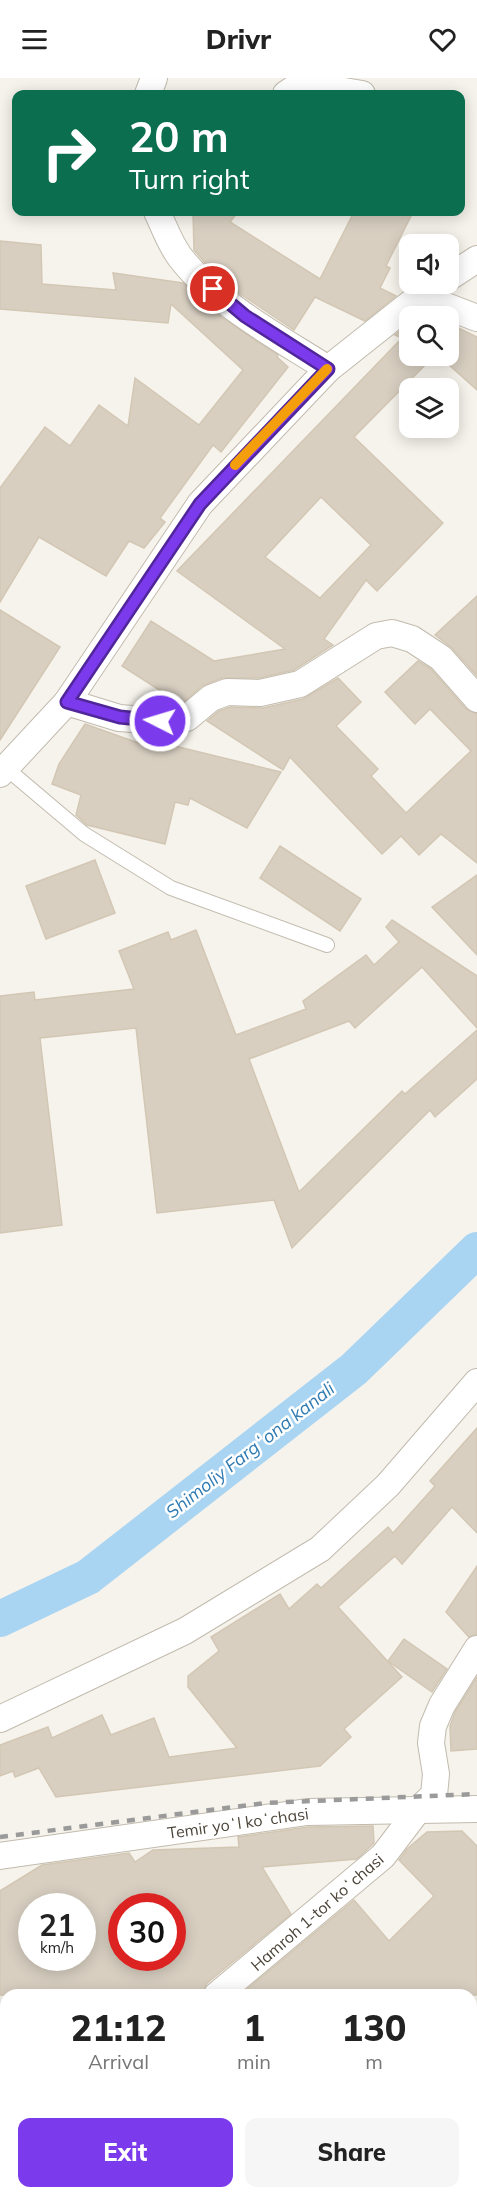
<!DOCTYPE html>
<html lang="en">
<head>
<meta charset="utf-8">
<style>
	:root { --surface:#fff; --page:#f6f6f6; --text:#222; --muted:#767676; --accent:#7c3aed }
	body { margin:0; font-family:Mulish,sans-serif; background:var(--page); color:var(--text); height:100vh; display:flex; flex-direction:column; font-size:22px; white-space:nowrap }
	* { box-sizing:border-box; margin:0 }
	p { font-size:20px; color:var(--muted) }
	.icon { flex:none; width:33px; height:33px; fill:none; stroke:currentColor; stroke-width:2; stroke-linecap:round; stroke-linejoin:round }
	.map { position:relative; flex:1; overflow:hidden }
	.sheet { position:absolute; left:0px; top:1911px; width:477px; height:210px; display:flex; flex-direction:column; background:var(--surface); border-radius:18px 18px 0 0; box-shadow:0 3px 15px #0003 }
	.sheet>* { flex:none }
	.banner { position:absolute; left:12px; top:12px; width:453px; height:126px; border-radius:12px; box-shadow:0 3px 15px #0003; background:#0b6e4f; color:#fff; overflow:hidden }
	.fabs { position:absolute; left:399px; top:156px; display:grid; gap:12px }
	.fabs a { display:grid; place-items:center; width:60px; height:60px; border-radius:12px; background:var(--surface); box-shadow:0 3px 15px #0003; font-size:30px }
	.speed { position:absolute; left:18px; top:1815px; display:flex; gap:12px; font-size:30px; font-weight:700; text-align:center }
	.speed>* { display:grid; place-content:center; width:78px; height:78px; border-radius:50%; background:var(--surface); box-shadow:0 3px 15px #0003; line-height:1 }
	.speed small { font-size:15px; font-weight:400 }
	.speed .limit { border:9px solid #d22; background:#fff; color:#111 }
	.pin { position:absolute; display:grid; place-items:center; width:51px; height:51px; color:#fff; margin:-26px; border:3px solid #fff; border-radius:50%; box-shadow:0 2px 6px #0007 }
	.me { position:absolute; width:66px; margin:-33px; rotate:275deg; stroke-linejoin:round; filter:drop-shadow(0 0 4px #0008) }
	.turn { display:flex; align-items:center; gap:21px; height:126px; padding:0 18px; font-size:27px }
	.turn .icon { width:78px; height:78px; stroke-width:2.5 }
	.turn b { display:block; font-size:42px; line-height:51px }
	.eta { display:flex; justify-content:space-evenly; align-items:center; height:102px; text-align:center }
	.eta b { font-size:36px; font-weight:800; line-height:42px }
	.primary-button { display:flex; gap:12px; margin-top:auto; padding:12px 18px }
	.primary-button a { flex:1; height:69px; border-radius:12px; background:var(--accent); color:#fff; font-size:24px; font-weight:800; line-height:69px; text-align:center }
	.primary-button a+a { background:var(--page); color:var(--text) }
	header { display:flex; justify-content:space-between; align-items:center; height:78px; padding:0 18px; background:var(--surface); font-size:27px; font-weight:800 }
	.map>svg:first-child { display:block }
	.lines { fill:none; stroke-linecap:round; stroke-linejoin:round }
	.canal { stroke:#a9d4f2; stroke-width:36 }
	.building { fill:#d8cfc1; stroke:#d3c7b4; stroke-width:1.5; fill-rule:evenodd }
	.service-casing { stroke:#c2bbae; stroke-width:16 }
	.minor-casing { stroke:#c2bbae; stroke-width:28 }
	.service { stroke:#fff; stroke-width:14 }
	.minor { stroke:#fff; stroke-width:26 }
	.rail { stroke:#9a9a9a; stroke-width:4.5; stroke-dasharray:8 8; stroke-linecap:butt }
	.route-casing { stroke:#51269a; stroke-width:15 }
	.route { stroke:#7c3aed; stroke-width:10 }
	.slow { stroke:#f59e0b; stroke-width:10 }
	.labels { text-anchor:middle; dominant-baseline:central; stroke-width:5; stroke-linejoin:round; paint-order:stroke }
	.street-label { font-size:16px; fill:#4b4439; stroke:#fff }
	.water-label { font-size:18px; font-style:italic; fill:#2e7ab2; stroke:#fff }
</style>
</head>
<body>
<header><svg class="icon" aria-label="menu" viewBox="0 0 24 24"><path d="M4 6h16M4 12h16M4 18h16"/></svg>Drivr<svg class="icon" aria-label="heart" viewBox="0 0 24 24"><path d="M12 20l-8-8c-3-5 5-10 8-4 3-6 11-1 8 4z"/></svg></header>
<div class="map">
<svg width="477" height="2121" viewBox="0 0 477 2121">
	<rect width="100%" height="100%" fill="#f6f3ec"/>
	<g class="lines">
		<polyline class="canal" points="0,1541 88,1499 354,1291 477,1172"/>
	</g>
	<g class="building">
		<polygon points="193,134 238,134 230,144 320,201 354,134 413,134 386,188 390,190 380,210 396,218 365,243 315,219 294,252 239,215 206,186 194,172"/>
		<polygon points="0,163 41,167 42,206 116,212 113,195 183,205 221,239 278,277 277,279 288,289 221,374 213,367 160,440 165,444 144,470 129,463 106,498 39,459 0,524 0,410 45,349 70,368 99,327 128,348 135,300 199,347 243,292 171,226 168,245 0,231"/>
		<path d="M410,245V278H434L354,359L443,445L377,513L366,502L324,561L333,567L294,592L259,600H222L202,608L181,626L122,588L151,543L214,583L285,571L177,493L402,260L395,257ZM321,419L371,467L320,520L265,479Z"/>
		<polygon points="448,245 477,259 477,312 439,278 448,278"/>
		<polygon points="477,518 477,598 452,570 435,557"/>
		<polygon points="0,532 60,569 0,662"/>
		<polygon points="418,583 431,591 466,631 477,636 477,785 441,756 419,777 401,758 382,776 290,679 283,692 207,643 219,633 230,629 263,630 303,621 338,600 361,624 336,648 378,691 371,698 406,735 471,673 430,631 415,646 385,614"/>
		<polygon points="85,646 144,667 146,661 281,694 247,750 190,720 188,727 175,724 165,766 87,747 76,737 81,717 52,706 59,686"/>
		<polygon points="280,768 361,821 340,853 260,800"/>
		<polygon points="95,782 115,835 46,861 26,808"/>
		<polygon points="477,797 477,877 432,829"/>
		<polygon points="392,842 477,898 477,950 422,889 355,950 349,943 249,981 299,1114 402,1013 405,1016 477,952 477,1001 435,1039 430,1032 292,1170 274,1122 157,1135 136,950 40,960 62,1147 0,1155 0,918 34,914 35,922 134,911 119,873 168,854 171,862 196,852 236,957 306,931 303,923 366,877 374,887 399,864 386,849"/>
		<polygon points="477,1350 477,1455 452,1429 402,1486 395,1478 338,1529 402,1599 344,1651 351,1659 320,1688 56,1719 39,1690 15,1699 13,1693 0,1698 0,1667 48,1649 52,1660 102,1637 111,1657 154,1640 169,1679 237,1670 188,1609 188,1598 219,1573 211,1559 280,1516 289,1531 317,1506 321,1510 388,1449 393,1455 435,1408 430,1403"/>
		<polygon points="477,1488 477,1556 469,1559 446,1534"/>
		<polygon points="404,1561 447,1591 432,1614 388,1583"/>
		<polygon points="477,1599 477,1671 451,1673 450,1648 455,1634"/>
		<path d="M373,1748L374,1765L357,1781L262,1789L291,1836L207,1905L202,1917H0V1813L42,1787L129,1775L135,1784L153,1772L239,1769L238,1759L308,1749ZM32,1828H82V1880H32ZM122,1828H172V1880H122Z"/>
		<polygon points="462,1753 477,1768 477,1917 240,1917 354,1822 389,1863 434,1818 399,1782 407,1771 427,1754"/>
	</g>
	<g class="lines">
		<defs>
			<polyline id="service" points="6,690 84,756 171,810 327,867"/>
			<g id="minor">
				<polyline points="148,16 154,0"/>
				<polyline points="286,16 301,6 362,16"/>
				<path d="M157,134C164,148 170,166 180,179C216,226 278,259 328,291"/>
				<polyline points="448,200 477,181"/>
				<polyline points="420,218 477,240"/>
				<polyline points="67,624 119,640 161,643 187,640 211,620 227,614 260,615 300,606 376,558 392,555 412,561 441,580 477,621"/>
				<polyline points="0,696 67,624 200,426 328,291 420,218 439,206"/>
				<polyline points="0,1641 185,1553 320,1471 388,1407 477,1304"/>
				<polyline points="0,1778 307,1734 477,1731"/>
				<polyline points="217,1917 383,1778 418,1732 434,1717 436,1696 431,1665 433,1648 442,1627 477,1571"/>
				<polyline points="194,2115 200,2121"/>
				<polyline points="23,2121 28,2115"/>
			</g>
		</defs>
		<use href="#service" class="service-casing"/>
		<use href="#minor" class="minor-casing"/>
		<use href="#service" class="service"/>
		<use href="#minor" class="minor"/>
		<polyline class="rail" points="0,1759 265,1725 477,1716"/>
	</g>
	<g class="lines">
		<defs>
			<polyline id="route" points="160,643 120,639 67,624 200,426 328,291 245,238 213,211"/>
		</defs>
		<use href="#route" class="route-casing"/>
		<use href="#route" class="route"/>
		<polyline class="slow" points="235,387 327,291"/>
	</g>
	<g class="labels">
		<g class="street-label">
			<text transform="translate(238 1745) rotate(-8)">Temir yoʻl koʻchasi</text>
			<text transform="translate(317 1834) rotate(-41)">Hamroh 1-tor koʻchasi</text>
		</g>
		<g class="water-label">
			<text transform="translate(250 1372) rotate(-38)">Shimoliy Fargʻona kanali</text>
		</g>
	</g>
</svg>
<div class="fabs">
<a><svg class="icon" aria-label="sound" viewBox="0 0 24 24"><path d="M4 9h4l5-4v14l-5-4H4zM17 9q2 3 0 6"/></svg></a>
<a><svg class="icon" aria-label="search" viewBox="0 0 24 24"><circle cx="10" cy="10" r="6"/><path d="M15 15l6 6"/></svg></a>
<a><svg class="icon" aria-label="layers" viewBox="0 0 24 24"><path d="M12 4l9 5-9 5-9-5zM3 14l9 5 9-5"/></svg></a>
</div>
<div class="speed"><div>21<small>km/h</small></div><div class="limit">30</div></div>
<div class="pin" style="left:213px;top:211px;background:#d93025"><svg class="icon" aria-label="arrive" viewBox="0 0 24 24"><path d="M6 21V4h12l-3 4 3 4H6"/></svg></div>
<svg class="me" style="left:160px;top:643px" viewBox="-20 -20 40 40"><circle r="17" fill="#7c3aed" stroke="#fff" stroke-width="3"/><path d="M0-11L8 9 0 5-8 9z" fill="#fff"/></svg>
<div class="banner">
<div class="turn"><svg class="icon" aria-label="right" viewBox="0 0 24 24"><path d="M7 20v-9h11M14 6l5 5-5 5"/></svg><div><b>20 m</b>Turn right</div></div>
</div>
<section class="sheet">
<div class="eta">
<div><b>21:12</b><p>Arrival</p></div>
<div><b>1</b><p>min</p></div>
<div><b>130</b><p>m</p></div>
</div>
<div class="primary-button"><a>Exit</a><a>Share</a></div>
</section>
</div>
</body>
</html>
